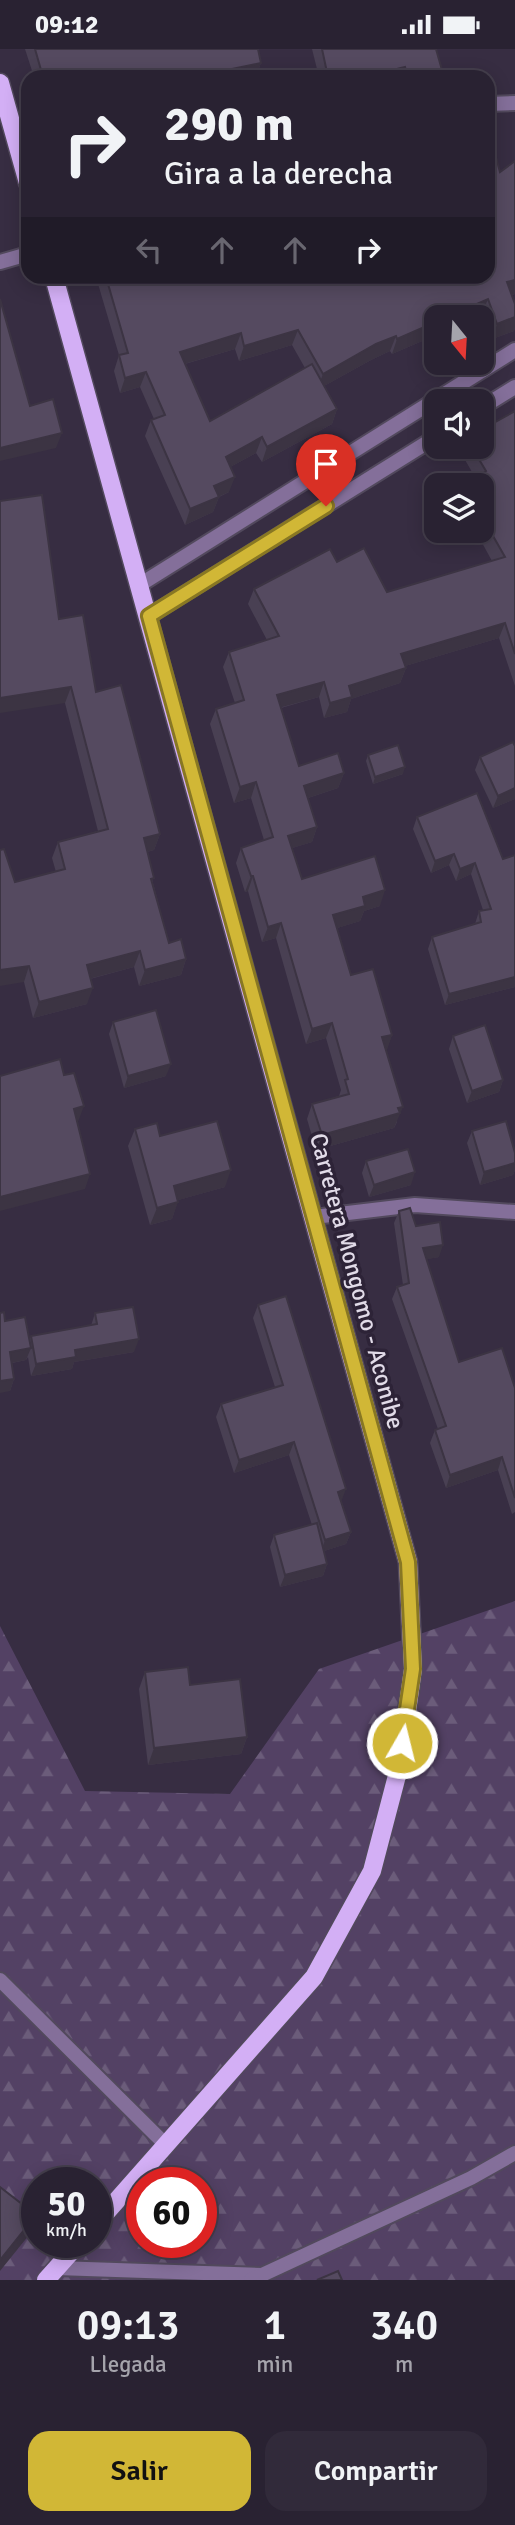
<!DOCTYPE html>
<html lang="es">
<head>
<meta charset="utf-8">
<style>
	:root { --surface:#292232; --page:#312a3a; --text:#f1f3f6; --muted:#a5a4ac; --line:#453f4d; --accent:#d1b736 }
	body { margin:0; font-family:Signika,sans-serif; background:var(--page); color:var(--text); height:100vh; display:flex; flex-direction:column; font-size:26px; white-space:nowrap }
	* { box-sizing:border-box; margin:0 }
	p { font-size:23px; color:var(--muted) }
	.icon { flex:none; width:38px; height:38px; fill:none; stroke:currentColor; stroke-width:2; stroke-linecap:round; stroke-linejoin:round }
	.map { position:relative; height:2231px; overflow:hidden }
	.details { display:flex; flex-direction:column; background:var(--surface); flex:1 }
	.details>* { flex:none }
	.top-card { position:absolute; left:21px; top:21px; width:474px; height:214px; border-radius:21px; box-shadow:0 4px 18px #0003,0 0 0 2px var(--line); background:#292232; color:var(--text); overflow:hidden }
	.needle { width:46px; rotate:162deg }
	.controls { position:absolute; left:424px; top:256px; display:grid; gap:14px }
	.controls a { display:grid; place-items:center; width:70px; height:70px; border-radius:14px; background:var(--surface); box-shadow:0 4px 18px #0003,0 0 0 2px var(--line); font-size:35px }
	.speed { position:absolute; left:21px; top:2118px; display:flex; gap:14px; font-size:35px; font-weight:700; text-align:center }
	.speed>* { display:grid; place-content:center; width:91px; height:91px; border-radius:50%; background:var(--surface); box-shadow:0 4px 18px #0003,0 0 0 2px var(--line); line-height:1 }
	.speed small { font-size:18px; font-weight:400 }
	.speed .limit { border:10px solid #d22; background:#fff; color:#111 }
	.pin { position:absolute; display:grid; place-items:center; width:60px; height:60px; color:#fff; margin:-72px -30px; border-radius:50% 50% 50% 0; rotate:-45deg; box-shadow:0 0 7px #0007 }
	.pin .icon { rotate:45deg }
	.me { position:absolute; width:77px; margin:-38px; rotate:8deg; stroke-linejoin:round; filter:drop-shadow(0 0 5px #0008) }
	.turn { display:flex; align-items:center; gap:24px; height:147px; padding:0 28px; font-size:32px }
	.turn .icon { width:91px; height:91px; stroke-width:2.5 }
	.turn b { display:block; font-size:49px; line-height:60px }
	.lanes { display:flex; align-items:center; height:66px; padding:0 28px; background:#0003; justify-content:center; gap:35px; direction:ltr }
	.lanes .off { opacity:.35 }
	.eta { display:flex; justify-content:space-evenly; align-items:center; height:119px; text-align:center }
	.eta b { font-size:42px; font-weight:600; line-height:49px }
	.action { display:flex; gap:14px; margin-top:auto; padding:14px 28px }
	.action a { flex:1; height:80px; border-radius:21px; background:var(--accent); color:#111; font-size:28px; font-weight:600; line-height:80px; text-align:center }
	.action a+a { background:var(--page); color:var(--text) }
	.status { display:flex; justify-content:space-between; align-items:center; height:49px; padding:0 35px; background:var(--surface); direction:ltr }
	.status svg { height:19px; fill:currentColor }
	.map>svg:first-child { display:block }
	.forest { fill:url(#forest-firs); fill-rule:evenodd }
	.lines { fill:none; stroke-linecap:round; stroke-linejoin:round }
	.street-casing { stroke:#52495d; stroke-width:18 }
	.primary-casing { stroke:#52495d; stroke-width:21 }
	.street { stroke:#846f9a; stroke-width:14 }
	.primary { stroke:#d3aff5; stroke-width:18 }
	.wall { fill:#494053; fill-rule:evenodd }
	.shaded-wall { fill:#3c3443 }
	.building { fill:#554a60; stroke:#3c3443; stroke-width:2 }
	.route-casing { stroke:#887723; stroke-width:18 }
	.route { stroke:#d1b736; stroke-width:12 }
	.labels { text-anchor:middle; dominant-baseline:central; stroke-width:7; stroke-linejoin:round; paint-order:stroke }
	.street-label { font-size:24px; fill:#e1dbe8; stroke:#2d2337 }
</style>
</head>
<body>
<div class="status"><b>09:12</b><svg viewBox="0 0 49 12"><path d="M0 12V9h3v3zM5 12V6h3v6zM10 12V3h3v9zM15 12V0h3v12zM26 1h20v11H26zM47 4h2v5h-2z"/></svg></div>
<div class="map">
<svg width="515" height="2231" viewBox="0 0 515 2231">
	<defs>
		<pattern id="forest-firs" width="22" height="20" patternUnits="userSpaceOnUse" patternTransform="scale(1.75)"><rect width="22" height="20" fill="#534164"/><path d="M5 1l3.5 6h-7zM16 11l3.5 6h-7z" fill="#6b5c7a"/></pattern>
	</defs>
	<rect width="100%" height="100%" fill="#372d42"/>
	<path class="forest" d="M515,1552V2231H0V1577L85,1742L230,1745L319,1620ZM37,2133H96V2193H37ZM142,2133H201V2193H142Z"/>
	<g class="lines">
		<defs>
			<g id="street">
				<polyline points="488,55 515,54"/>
				<polyline points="0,213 28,205"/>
				<polyline points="481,359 515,338"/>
				<polyline points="141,535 515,301"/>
				<polyline points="149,567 436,388"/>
				<polyline points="314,1168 415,1156 515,1163"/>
				<polyline points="0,1931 166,2096"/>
				<polyline points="57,2219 262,2226"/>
				<polyline points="251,2231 471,2129 515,2104"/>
			</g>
			<g id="primary">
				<polyline points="0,34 28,134"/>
				<polyline points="54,228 408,1513 413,1620 399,1719 372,1822 314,1928 96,2175"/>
				<polyline points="46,2231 80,2193"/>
			</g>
		</defs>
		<use href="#street" class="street-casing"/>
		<use href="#primary" class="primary-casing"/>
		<use href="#street" class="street"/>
		<use href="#primary" class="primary"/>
	</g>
	<g class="wall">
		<polygon points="25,0 258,0 261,14 256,27 252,28 34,28"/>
		<polygon points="312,0 436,0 444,28 319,28"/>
		<path d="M515,112V245L512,246L515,255V278L514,282L492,290L482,265L436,268V286L392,305L390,302L371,311L324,337L337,360L332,375L262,413L256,404L230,418L229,443L219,448L213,463L185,476L145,387L151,371L154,370L140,338L120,344L114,322L119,306L96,228H488L500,123ZM292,296L305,319L210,372L185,315L235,300L239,312Z"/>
		<polygon points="515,362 515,637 499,589 405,617 406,619 400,634 351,650 347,663 324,669 319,648 281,659 299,717 344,724 338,739 308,749 317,778 312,793 292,799 302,830 380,857 364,862 360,872 337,879 351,926 392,986 386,1001 397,1073 394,1079 316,1101 307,1070 312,1055 339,1047 341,1041 326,989 306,995 276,889 262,893 248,842 245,843 236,814 241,799 264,791 251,749 234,754 210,675 216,660 235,654 223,618 229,603 267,591 248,555 254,540 337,513 387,543 492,512 475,481 481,481 481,436 478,436 479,435 461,404 463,397 481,397"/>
		<polygon points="59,570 96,643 160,785 154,801 147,803 153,834 169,894 186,910 181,926 139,937 134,918 90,930 87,955 33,969 24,933 15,833 56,823 52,809 58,793 98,782 65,654"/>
		<polygon points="515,697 515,750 493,759 475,721 480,708"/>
		<polygon points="368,706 403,725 373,735 366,712"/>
		<polygon points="477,744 515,938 445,956 428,900 432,888 475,875 479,862 483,861 471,825 456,832 449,816 431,824 413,780 417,768"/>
		<polygon points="113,973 166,1027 124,1039 109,985"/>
		<polygon points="453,987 503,1031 499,1043 467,1054 449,1000"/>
		<polygon points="135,1080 160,1087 225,1138 178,1151 172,1170 150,1176 128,1097"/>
		<polygon points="472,1082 515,1104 515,1121 513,1126 480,1136 467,1094"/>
		<polygon points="366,1112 411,1136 369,1148 362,1124"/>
		<polygon points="399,1162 416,1177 439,1208 426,1210 459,1313 515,1339 515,1463 512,1465 498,1421 446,1439 430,1394 435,1381 438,1380 392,1250 397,1238 403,1236 394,1174"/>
		<polygon points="258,1256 341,1453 351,1483 346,1495 324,1502 327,1515 323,1527 280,1538 270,1498 274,1486 312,1476 289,1406 234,1424 216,1368 221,1355 275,1338 253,1269"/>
		<polygon points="95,1264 134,1303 74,1313 72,1320 31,1327 28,1308 26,1311 12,1314 14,1330 10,1342 5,1272 29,1291 31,1287 91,1277"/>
		<polygon points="145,1623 190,1636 247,1688 241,1705 148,1716 139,1640"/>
	</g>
	<g class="shaded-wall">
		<polygon points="261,14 256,27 252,28 193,28"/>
		<polygon points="405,18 401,28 364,28"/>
		<polygon points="515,231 515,245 501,248 507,233"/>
		<polygon points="488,250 482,265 476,268 447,268"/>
		<polygon points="515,268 515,278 514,282 492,290 497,275"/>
		<polygon points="436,273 436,286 392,305 397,290"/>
		<polygon points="298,281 292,296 239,312 244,297"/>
		<polygon points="241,284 235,300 174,318 180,303"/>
		<polygon points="396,287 390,302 371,311 317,341 323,325 376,295"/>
		<polygon points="146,323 140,338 120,344 125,329"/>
		<polygon points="337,360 332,375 262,413 267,398"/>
		<polygon points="62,384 56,399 0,412 0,399"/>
		<polygon points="262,388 256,404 221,423 226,408"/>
		<polygon points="235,428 229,443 209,452 214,437"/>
		<polygon points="219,448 213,463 185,476 190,460"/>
		<polygon points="505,574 499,589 395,620 401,605"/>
		<polygon points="406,619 400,634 351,650 347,663 324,669 330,654 349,637"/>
		<polygon points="324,633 319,648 271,661 277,646"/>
		<polygon points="71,638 65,654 0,664 0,649"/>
		<polygon points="405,718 403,725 373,735 375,728"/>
		<polygon points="344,724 338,739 299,752 304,737"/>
		<polygon points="256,733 251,749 234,754 240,738"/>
		<polygon points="515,739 515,750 493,759 498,747"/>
		<polygon points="317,778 312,793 283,802 288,787"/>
		<polygon points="160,785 154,801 138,805 144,789"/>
		<polygon points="454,805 449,816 431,824 435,812"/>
		<polygon points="475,814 471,825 456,832 460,820"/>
		<polygon points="251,827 253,827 248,842 245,843"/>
		<polygon points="385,841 380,857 364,862 360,872 328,882 333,866 363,848"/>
		<polygon points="281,874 276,889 262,893 268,878"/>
		<polygon points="140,902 134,918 81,932 87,916"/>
		<polygon points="186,910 181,926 139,937 145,921"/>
		<polygon points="29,917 24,933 0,937 0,921"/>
		<polygon points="515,928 515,938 445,956 449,945"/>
		<polygon points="93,939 87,955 33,969 39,953"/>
		<polygon points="332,974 326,989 306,995 312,980"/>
		<polygon points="392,986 387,1001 377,1004 382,988"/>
		<polygon points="171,1015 166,1027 124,1039 128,1027"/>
		<polygon points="503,1031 499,1043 467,1054 472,1042"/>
		<polygon points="84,1057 78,1073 68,1076 74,1060"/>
		<polygon points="403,1058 394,1079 316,1101 322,1086"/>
		<polygon points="515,1114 515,1121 513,1126 480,1136 484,1123"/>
		<polygon points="231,1121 225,1138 168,1154 174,1137"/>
		<polygon points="415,1123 411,1136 369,1148 374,1136"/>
		<polygon points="90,1125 85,1140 0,1162 0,1148"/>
		<polygon points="178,1153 172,1170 150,1176 157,1159"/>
		<polygon points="443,1196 439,1208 418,1212 423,1199"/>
		<polygon points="139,1290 134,1303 74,1313 72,1320 31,1327 36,1315 75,1301"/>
		<polygon points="31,1299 26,1311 6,1315 10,1303"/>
		<polygon points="14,1330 10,1342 0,1344 0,1332"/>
		<polygon points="294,1393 289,1406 234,1424 239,1411"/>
		<polygon points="502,1408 498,1421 446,1439 450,1426"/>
		<polygon points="346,1440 341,1453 338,1443"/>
		<polygon points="351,1483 346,1495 321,1503 325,1491"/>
		<polygon points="327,1515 323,1527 280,1538 285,1526"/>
		<polygon points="247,1688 241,1705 148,1716 154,1699"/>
		<polygon points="36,2166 29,2186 0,2222 0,2211"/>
	</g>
	<g class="building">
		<polygon points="35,0 258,0 261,14 193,28 43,28"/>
		<polygon points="322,0 436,0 444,28 408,28 405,18 364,28 328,28"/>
		<polygon points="488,79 500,123 515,112 515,231 507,233 515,255 515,268 497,275 488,250 447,268 436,268 436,273 397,290 396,287 376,295 323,325 298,281 244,297 241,284 180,303 210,372 312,315 337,360 267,398 262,388 226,408 235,428 214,437 219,448 190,460 151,371 165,366 146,323 125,329 119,306 128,304 106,228 488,228"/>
		<polygon points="0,250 30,357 53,350 62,384 0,399"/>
		<polygon points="515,362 515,605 505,574 401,605 406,619 349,637 352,648 330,654 324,633 277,646 299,717 338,704 344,724 304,737 317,778 288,787 302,830 375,807 385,841 363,848 365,857 333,866 351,926 373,920 392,986 382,988 403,1058 398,1059 400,1064 322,1086 312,1055 349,1045 345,1031 348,1030 332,974 312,980 281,874 268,878 253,827 251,827 241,799 273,788 256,733 240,738 216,660 244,651 229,603 279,587 254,540 330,500 337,513 364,499 387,543 505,508 481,466 481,436 478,436 486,432 482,425 486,422 471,397 481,397 481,381"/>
		<polygon points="42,446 59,570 83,566 96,643 121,636 160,785 144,789 154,829 151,830 169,894 181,890 186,910 145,921 140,902 87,916 93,939 39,953 29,917 0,921 0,801 4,800 15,833 65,820 58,793 108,780 71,638 0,649 0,452"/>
		<polygon points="513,693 515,697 515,739 498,747 480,708"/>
		<polygon points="398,696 405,718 375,728 368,706"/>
		<polygon points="477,744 503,810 515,806 515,928 449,945 432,888 481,873 479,862 491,860 475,814 460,820 454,805 435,812 417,768"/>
		<polygon points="156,961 171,1015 128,1027 113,973"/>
		<polygon points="485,976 503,1031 472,1042 453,987"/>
		<polygon points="60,1010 64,1026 74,1024 84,1057 74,1060 90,1125 0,1148 0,1027"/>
		<polygon points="217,1072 231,1121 174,1137 178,1153 157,1159 135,1080 157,1074 160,1087"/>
		<polygon points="506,1072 515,1104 515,1114 484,1123 472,1082"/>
		<polygon points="408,1100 415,1123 374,1136 366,1112"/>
		<polygon points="410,1159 416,1177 440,1173 443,1196 423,1199 459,1313 502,1299 515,1339 515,1449 502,1408 450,1426 435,1381 446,1377 397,1238 409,1234 399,1162"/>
		<polygon points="286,1247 346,1440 338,1443 351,1483 325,1491 294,1393 239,1411 221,1355 283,1336 258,1256"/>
		<polygon points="133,1258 139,1290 75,1301 76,1308 36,1315 31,1287 97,1275 95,1264"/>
		<polygon points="4,1263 5,1272 25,1268 31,1299 10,1303 14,1330 0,1332 0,1264"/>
		<polygon points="317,1474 327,1515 285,1526 274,1486"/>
		<polygon points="188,1618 190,1636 240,1630 247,1688 154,1699 145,1623"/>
		<polygon points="0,2138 36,2166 0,2211"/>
		<polygon points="338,2222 342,2231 317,2231"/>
	</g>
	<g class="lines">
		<defs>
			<polyline id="route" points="326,457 149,567 408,1513 413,1620 402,1694"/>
		</defs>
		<use href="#route" class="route-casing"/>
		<use href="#route" class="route"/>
	</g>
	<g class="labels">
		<g class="street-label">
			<text transform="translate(357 1232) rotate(75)">Carretera Mongomo - Aconibe</text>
		</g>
	</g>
</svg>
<div class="controls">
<a><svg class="needle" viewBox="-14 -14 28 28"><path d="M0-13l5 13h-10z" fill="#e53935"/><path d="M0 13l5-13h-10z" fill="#a5a4ac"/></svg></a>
<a><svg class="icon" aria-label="sound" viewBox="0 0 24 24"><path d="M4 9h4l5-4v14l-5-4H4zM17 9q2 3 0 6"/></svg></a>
<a><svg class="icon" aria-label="layers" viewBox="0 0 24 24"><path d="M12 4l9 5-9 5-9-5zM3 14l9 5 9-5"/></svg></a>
</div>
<div class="speed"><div>50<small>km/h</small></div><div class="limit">60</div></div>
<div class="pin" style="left:326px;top:457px;background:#d93025"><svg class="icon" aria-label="arrive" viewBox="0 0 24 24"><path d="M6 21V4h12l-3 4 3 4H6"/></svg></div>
<svg class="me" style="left:402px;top:1694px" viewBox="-20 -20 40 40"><circle r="17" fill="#d1b736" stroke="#fff" stroke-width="3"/><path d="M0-11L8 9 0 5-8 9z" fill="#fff"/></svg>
<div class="top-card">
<div class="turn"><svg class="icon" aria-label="right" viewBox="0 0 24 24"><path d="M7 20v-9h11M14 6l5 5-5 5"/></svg><div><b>290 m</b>Gira a la derecha</div></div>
<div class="lanes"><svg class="icon off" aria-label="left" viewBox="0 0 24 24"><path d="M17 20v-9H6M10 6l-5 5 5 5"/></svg><svg class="icon off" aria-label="ahead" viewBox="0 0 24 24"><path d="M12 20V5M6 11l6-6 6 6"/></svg><svg class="icon off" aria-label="ahead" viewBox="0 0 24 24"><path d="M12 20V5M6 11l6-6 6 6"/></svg><svg class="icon" aria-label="right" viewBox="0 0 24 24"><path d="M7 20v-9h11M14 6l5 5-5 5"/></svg></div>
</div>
</div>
<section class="details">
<div class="eta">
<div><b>09:13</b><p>Llegada</p></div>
<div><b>1</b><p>min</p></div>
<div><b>340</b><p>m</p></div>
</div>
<div class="action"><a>Salir</a><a>Compartir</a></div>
</section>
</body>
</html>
